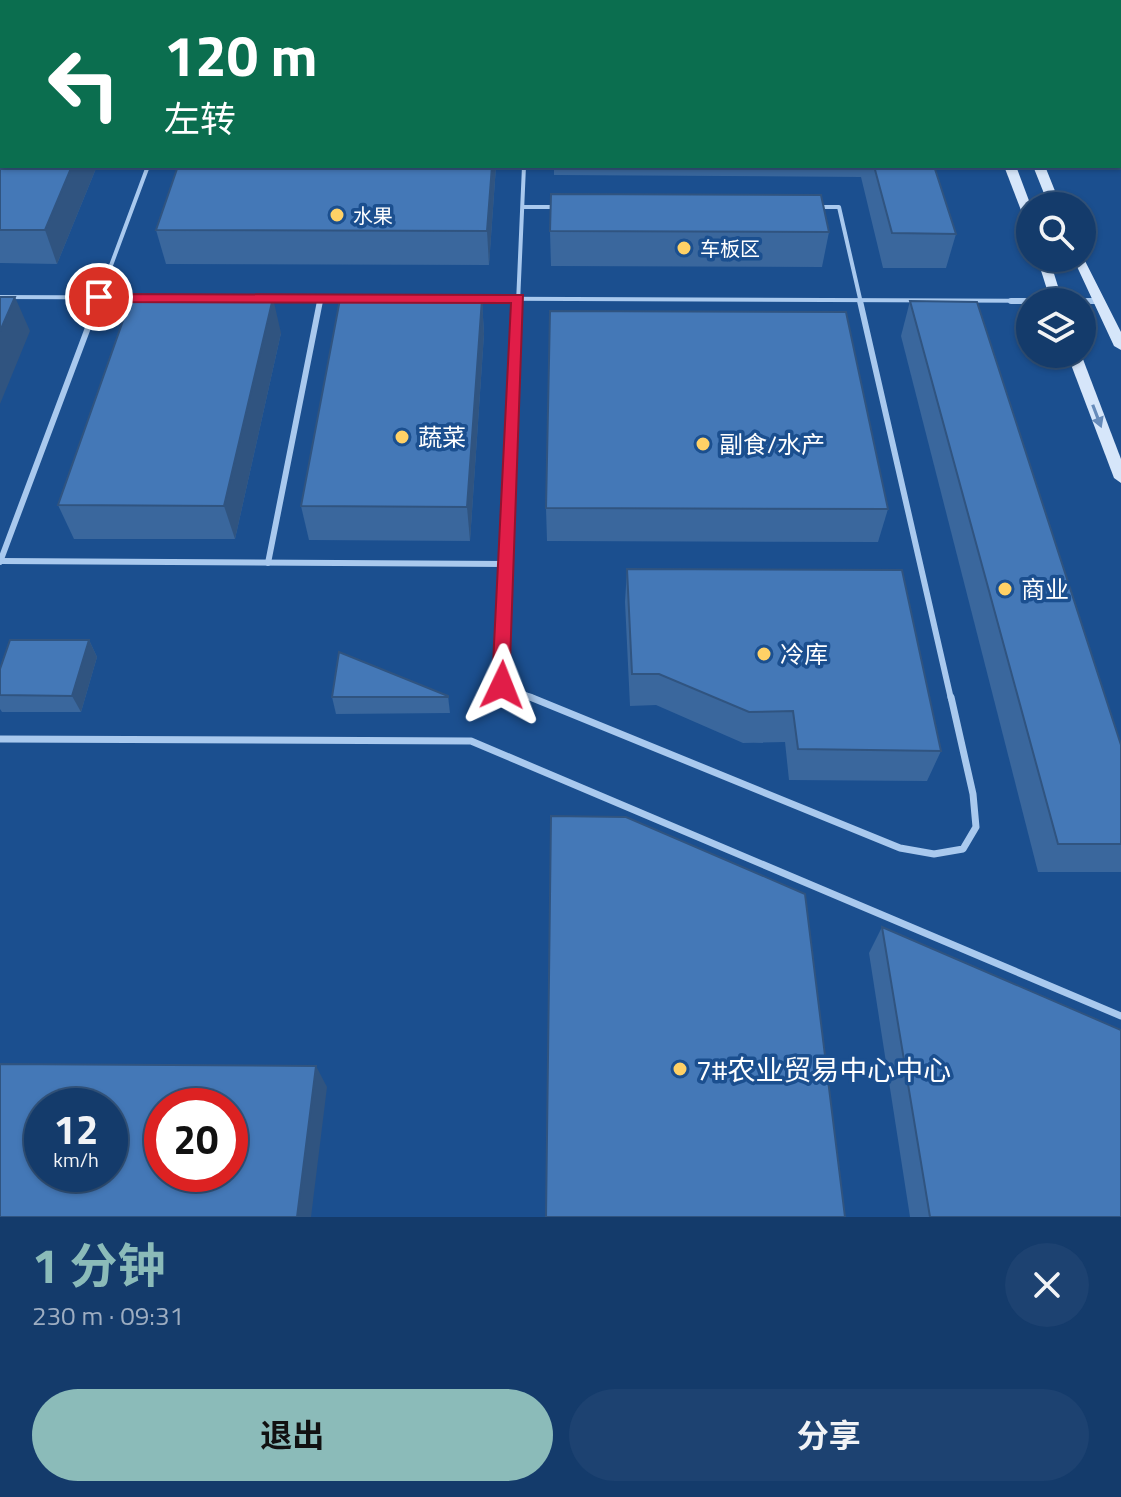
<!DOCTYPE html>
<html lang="zh">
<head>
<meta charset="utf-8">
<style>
	:root { --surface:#143b6b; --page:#1d4271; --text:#f1f3f6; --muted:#9dadc1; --line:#33557e; --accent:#8bbbb9 }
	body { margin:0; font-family:"Titillium Web","Noto Sans SC",sans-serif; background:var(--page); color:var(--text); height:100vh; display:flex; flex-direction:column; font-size:30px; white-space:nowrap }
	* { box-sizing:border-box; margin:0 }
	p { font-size:26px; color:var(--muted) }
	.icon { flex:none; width:44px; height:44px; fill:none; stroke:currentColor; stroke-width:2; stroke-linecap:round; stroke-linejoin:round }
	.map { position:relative; height:1217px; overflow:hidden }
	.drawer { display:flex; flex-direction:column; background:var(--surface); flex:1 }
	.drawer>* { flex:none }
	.hud { position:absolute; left:0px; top:0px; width:1122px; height:168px; box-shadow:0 2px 6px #0004,0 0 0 2px var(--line); background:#0b6e4f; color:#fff; overflow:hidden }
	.controls { position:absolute; left:1016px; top:192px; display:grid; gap:16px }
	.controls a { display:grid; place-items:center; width:80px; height:80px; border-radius:50%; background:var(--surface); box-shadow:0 2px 6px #0004,0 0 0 2px var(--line); font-size:40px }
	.speed { position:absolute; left:24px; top:1088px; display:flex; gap:16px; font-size:40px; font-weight:700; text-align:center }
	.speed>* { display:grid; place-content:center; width:104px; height:104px; border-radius:50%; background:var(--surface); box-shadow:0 2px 6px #0004,0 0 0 2px var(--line); line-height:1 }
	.speed small { font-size:20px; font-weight:400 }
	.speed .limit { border:12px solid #d22; background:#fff; color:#111 }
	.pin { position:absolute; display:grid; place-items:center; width:68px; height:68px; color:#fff; margin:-34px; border:4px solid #fff; border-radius:50%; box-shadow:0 2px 8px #0007 }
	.me { position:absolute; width:88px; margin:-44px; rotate:2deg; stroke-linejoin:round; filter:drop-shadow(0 0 6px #0008) }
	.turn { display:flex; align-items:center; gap:28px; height:168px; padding:0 32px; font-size:36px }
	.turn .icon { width:104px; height:104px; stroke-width:2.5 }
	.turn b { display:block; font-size:56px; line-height:68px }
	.round { display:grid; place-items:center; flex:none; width:84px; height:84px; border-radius:42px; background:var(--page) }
	.headline { display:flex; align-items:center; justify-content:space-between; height:136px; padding:0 32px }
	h1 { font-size:48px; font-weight:700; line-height:60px; color:var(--accent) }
	.button { display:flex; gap:16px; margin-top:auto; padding:16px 32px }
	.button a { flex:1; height:92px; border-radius:48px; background:var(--accent); color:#111; font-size:32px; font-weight:700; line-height:92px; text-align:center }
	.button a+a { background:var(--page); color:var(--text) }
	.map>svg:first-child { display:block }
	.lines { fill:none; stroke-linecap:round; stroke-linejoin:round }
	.lane-far2 { stroke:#a9c9ee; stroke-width:4 }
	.lane-far1 { stroke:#a9c9ee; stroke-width:6 }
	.lane { stroke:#a9c9ee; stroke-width:7 }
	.secondary { fill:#d6e6fa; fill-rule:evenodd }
	.wall { fill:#3a679d }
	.shaded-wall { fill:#305480 }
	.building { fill:#4478b7; stroke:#305480; stroke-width:2; fill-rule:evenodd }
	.oneway { fill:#668bba }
	.route { fill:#e11d48; stroke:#92132f; stroke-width:2 }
	.poi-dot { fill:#ffd166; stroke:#1b4f8f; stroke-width:3 }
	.labels { text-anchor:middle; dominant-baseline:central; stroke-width:7; stroke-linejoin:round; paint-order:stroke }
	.far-poi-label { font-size:20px; fill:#fff; stroke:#1b4f8f; text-anchor:start }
	.poi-label { font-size:24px; fill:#fff; stroke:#1b4f8f; text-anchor:start }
	.near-poi-label { font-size:28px; fill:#fff; stroke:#1b4f8f; text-anchor:start }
</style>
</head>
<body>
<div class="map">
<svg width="1121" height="1217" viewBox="0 0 1121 1217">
	<rect width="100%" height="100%" fill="#1b4f8f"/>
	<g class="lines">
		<g class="lane-far2">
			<polyline points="523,207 559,207"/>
			<polyline points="818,207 839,207 861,303"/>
			<polyline points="0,297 1099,301"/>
			<polyline points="97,303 148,166"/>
			<polyline points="320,303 321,298"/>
			<polyline points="518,303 524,166"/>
		</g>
		<g class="lane-far1">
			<polyline points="518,301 502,685 535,699"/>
			<polyline points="860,301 951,699"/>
			<polyline points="1011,301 1099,301"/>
			<polyline points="0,561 507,564"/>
			<polyline points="0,562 98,301"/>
			<polyline points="268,563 320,301"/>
		</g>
		<g class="lane">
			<polyline points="530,697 900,848 934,854 963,849 976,827 973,794 951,697"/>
			<polyline points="0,739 471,741 1121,1016"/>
		</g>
		<g class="secondary">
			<polygon points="940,0 950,0 951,2 941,2"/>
			<polygon points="965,0 975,0 976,2 966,2"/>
			<polygon points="1004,166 1016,166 1031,206 1030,222 1024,218"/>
			<polygon points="1033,166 1045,166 1061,206 1049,206"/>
			<polygon points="1082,255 1121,332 1121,350 1114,346 1073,258 1082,258"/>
			<polygon points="1037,258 1049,258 1063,302 1051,302"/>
			<polygon points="1067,354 1081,354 1121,459 1121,483 1114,478"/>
		</g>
	</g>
	<g class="wall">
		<polygon points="0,0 165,0 164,2 2,2 2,166 97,166 57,264 0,263"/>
		<polygon points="496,166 489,265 166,264 156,230"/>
		<polygon points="554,166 934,166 956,234 946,268 883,268 861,177 554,175"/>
		<polygon points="550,231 829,232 822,267 551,266"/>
		<polygon points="482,299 484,334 470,541 309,540 301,506"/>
		<polygon points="910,301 1121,745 1121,872 1038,872 901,336"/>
		<polygon points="281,333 235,539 74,539 58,505"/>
		<polygon points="546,508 888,509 878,542 547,541"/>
		<polygon points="627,569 941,751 927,781 789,780 785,742 743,743 656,705 630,706 625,602"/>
		<polygon points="89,640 97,657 81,712 2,712 0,709 0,695"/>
		<polygon points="448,696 450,713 336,714 332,697"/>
		<polygon points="882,927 1121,1217 910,1217 869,953"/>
	</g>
	<g class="shaded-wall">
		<polygon points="144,0 165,0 164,2 143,2"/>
		<polygon points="72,166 97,166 57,264 45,230"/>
		<polygon points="492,166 496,166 489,265 487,231"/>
		<polygon points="15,297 30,331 0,404 0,331"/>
		<polygon points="273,298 281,333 235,539 224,506"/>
		<polygon points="482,299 484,334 470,541 467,507"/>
		<polygon points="89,640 97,657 81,712 72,696"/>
		<polygon points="316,1066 327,1087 311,1217 297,1217"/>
	</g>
	<g class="building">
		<polygon points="0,0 144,0 143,2 2,2 2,166 72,166 45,230 0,230"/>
		<polygon points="238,0 504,0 504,2 237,2"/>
		<polygon points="557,0 888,0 889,2 557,2"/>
		<polygon points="178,166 492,166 487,231 156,230"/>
		<polygon points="874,166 934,166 956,234 892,233"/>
		<polygon points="551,194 821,195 829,232 550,231"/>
		<polygon points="0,297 15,297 0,331"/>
		<polygon points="131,298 273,298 224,506 58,505"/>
		<polygon points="340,299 482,299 467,507 301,506"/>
		<polygon points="910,301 977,302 1121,745 1121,844 1058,844"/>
		<polygon points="550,311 846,312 888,509 546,508"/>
		<polygon points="627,569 902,570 941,751 798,749 793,711 749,712 659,674 632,674"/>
		<polygon points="10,640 89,640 72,696 0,695 0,669"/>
		<polygon points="339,652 448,696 448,697 332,697"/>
		<polygon points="551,816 626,817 805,894 845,1217 546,1217"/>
		<polygon points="882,927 1121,1030 1121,1217 930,1217"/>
		<path d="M0,1064L316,1066L297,1217H0ZM42,1106H110V1174H42ZM162,1106H230V1174H162Z"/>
	</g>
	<defs><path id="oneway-solid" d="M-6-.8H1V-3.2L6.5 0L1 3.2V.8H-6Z" transform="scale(2)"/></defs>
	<use class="oneway" href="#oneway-solid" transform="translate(1097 416) rotate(69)"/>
	<polygon class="route" points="94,294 523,295 509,691 502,693 492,685 511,303 99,302 92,297"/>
	<g class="poi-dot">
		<circle cx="337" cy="215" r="8"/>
		<circle cx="684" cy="248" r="8"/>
		<circle cx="402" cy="437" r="8"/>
		<circle cx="703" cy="444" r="8"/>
		<circle cx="1005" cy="589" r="8"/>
		<circle cx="764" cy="654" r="8"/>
		<circle cx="680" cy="1069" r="8"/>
	</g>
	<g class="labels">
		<g class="far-poi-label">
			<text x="353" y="215">水果</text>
			<text x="700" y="248">车板区</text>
		</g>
		<g class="poi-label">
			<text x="418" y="437">蔬菜</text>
			<text x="719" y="444">副食/水产</text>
			<text x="1021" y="589">商业</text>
			<text x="780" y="654">冷库</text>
		</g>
		<g class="near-poi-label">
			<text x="696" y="1069">7#农业贸易中心中心</text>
		</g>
	</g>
</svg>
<div class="controls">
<a><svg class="icon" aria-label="search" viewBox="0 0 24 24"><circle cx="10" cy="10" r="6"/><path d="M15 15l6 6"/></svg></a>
<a><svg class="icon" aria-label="layers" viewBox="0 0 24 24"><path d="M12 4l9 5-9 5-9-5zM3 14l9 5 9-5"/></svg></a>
</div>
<div class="speed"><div>12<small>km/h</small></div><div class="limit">20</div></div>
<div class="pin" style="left:99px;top:297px;background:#d93025"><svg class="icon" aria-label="arrive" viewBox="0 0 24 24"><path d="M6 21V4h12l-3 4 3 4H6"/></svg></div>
<svg class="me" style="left:502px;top:685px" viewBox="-20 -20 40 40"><path d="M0-17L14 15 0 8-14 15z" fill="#e11d48" stroke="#fff" stroke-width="4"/></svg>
<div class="hud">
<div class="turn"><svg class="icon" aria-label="left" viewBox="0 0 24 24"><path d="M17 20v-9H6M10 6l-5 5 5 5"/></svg><div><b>120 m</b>左转</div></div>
</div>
</div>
<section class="drawer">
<div class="headline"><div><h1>1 分钟</h1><p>230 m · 09:31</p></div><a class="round"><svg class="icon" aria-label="close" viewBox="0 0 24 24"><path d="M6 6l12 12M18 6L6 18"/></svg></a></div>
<div class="button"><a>退出</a><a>分享</a></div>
</section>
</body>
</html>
